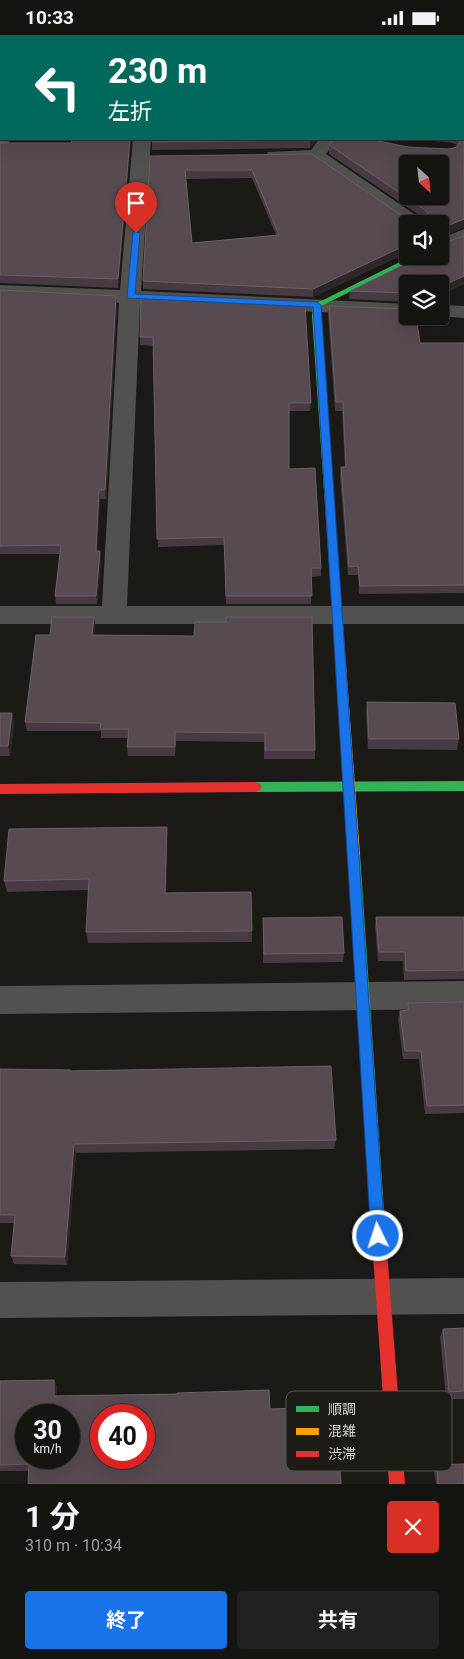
<!DOCTYPE html>
<html lang="ja">
<head>
<meta charset="utf-8">
<style>
	:root { --surface:#141411; --page:#21211f; --text:#f1f3f6; --muted:#9d9e9f; --line:#333331; --accent:#1a73e8 }
	body { margin:0; font-family:Roboto,"Noto Sans JP",sans-serif; background:var(--page); color:var(--text); height:100vh; display:flex; flex-direction:column; font-size:19px; white-space:nowrap }
	* { box-sizing:border-box; margin:0 }
	p { font-size:16px; color:var(--muted) }
	.icon { flex:none; width:28px; height:28px; fill:none; stroke:currentColor; stroke-width:2; stroke-linecap:round; stroke-linejoin:round }
	.map { position:relative; height:1449px; overflow:hidden }
	.side { display:flex; flex-direction:column; background:var(--surface); flex:1 }
	.side>* { flex:none }
	.hud { position:absolute; left:0px; top:0px; width:465px; height:105px; box-shadow:0 5px 20px #0002,0 0 0 1px var(--line); background:#00695c; color:#fff; overflow:hidden }
	.needle { width:32px; rotate:153deg }
	.buttons { position:absolute; left:399px; top:120px; display:grid; gap:10px }
	.buttons a { display:grid; place-items:center; width:50px; height:50px; border-radius:5px; background:var(--surface); box-shadow:0 5px 20px #0002,0 0 0 1px var(--line); font-size:25px }
	.speed { position:absolute; left:15px; top:1369px; display:flex; gap:10px; font-size:25px; font-weight:700; text-align:center }
	.speed>* { display:grid; place-content:center; width:65px; height:65px; border-radius:50%; background:var(--surface); box-shadow:0 5px 20px #0002,0 0 0 1px var(--line); line-height:1 }
	.speed small { font-size:12px; font-weight:400 }
	.speed .limit { border:8px solid #d22; background:#fff; color:#111 }
	.pin { position:absolute; display:grid; place-items:center; width:42px; height:42px; color:#fff; margin:-51px -21px; border-radius:50% 50% 50% 0; rotate:-45deg; box-shadow:0 0 5px #0007 }
	.pin .icon { rotate:45deg }
	.me { position:absolute; width:55px; margin:-28px; rotate:356deg; stroke-linejoin:round; filter:drop-shadow(0 0 4px #0008) }
	.turn { display:flex; align-items:center; gap:18px; height:105px; padding:0 25px; font-size:22px }
	.turn .icon { width:65px; height:65px; stroke-width:2.5 }
	.turn b { display:block; font-size:35px; line-height:42px }
	.round { display:grid; place-items:center; flex:none; width:52px; height:52px; border-radius:5px; background:var(--page) }
	.headline { display:flex; align-items:center; justify-content:space-between; height:85px; padding:0 25px }
	h1 { font-size:30px; font-weight:700; line-height:38px }
	.button { display:flex; gap:10px; margin-top:auto; padding:10px 25px }
	.button a { flex:1; height:58px; border-radius:5px; background:var(--accent); color:#fff; font-size:20px; font-weight:700; line-height:58px; text-align:center }
	.button a+a { background:var(--page); color:var(--text) }
	.status { display:flex; justify-content:space-between; align-items:center; height:35px; padding:0 25px; background:var(--surface); direction:ltr }
	.status svg { height:14px; fill:currentColor }
	.map>svg:first-child { display:block }
	.lines { fill:none; stroke-linecap:round; stroke-linejoin:round }
	.street { fill:#525150; fill-rule:evenodd }
	.fast { fill:#30b455; fill-rule:evenodd }
	.slow { fill:#ff9f0a; fill-rule:evenodd }
	.jam { fill:#e5322d; fill-rule:evenodd }
	.wall { fill:#483a42; fill-rule:evenodd }
	.shaded-wall { fill:#2f262a }
	.building { fill:#574a51; stroke:#6b6065; fill-rule:evenodd }
	.route { fill:#1a73e8; stroke:#114b97 }
	.key { fill:#1d1b15; stroke:#54534d; stroke-width:1 }
	.key-label { font-size:14px; fill:#d6d5d1 }
</style>
</head>
<body>
<div class="status"><b>10:33</b><svg viewBox="0 0 49 12"><path d="M0 12V9h3v3zM5 12V6h3v6zM10 12V3h3v9zM15 12V0h3v12zM26 1h20v11H26zM47 4h2v5h-2z"/></svg></div>
<div class="map">
<svg width="464" height="1449" viewBox="0 0 464 1449">
	<rect width="100%" height="100%" fill="#1b1a17"/>
	<g class="lines">
		<g class="street">
			<polygon points="0,98 1,104 10,104 6,114 0,116"/>
			<polygon points="133,104 151,104 141,256 408,269 408,281 140,269 127,571 464,571 464,589 0,589 0,571 102,571 119,268 0,262 0,250 120,255"/>
			<polygon points="319,104 337,104 326,119 423,185 426,189 408,189 408,192 312,126 275,127 268,125 266,121 268,117 311,115"/>
			<polygon points="464,194 464,207 440,217 440,204"/>
			<polygon points="440,270 464,271 464,283 436,281 440,281"/>
			<polygon points="464,946 464,974 0,979 0,951"/>
			<polygon points="464,1243 464,1279 0,1283 0,1247"/>
		</g>
		<g class="fast">
			<polygon points="412,221 423,221 321,271 320,281 345,616 340,620 335,616 312,281 313,270"/>
			<polygon points="464,746 464,756 256,757 252,755 250,752 252,749 256,747"/>
			<polygon points="354,814 358,816 360,819 385,1191 383,1196 378,1198 373,1196 371,1191 348,819 350,816"/>
		</g>
		<polygon class="slow" points="340,612 345,616 360,819 358,822 354,824 350,822 348,819 335,616"/>
		<g class="jam">
			<polygon points="256,747 260,749 262,752 260,755 256,757 0,759 0,749"/>
			<polygon points="378,1184 383,1186 385,1191 405,1449 389,1449 371,1191 373,1186"/>
		</g>
	</g>
	<g class="wall">
		<path d="M464,2V192L440,202L408,189V217L313,262L143,254V246L150,121L312,119L408,185L422,182L329,119V110L449,114L457,112L456,109L448,107L403,104H464ZM252,143L276,200L192,208L186,144Z"/>
		<polygon points="72,104 131,104 118,253 0,248 0,108 71,108"/>
		<polygon points="152,104 318,104 310,113 152,115"/>
		<polygon points="464,201 464,249 440,260 440,249 408,249 408,267 349,264 350,256"/>
		<polygon points="0,255 116,261 117,270 106,464 100,464 97,516 100,516 101,524 97,569 56,569 55,561 60,519 0,519"/>
		<polygon points="141,262 311,368 310,376 289,376 289,434 321,533 321,541 311,542 311,569 226,569 224,510 158,512 153,311 140,310 140,302"/>
		<polygon points="329,271 420,308 464,308 464,558 359,559 358,540 348,540 340,441 341,432 345,432 342,376 335,376 328,279"/>
		<polygon points="95,591 94,600 315,715 315,724 264,724 264,707 176,706 175,721 128,721 127,712 128,703 101,703 101,696 27,696 25,687 50,600"/>
		<polygon points="367,667 459,704 457,715 368,714 366,678"/>
		<polygon points="0,678 12,678 14,689 10,721 0,721"/>
		<polygon points="167,803 166,858 252,896 252,907 88,908 86,897 89,855 7,857 4,846"/>
		<polygon points="376,882 464,882 464,944 404,945 403,926 378,926 375,891"/>
		<polygon points="263,883 344,918 343,927 263,928"/>
		<polygon points="464,967 464,1078 425,1079 419,1024 403,1024 398,984 400,976 406,975 408,968"/>
		<polygon points="0,1034 70,1036 336,1105 334,1114 76,1118 67,1230 14,1229 11,1221 14,1188 0,1188"/>
		<polygon points="464,1293 464,1364 446,1364 440,1302 443,1294"/>
		<polygon points="54,1345 57,1352 56,1361 177,1359 269,1355 28,1436 0,1436 0,1346"/>
		<polygon points="437,1430 464,1449 436,1449 434,1435"/>
	</g>
	<g class="shaded-wall">
		<polygon points="1,62 1,74 0,78 0,66"/>
		<polygon points="130,104 131,104 118,253 118,244"/>
		<polygon points="311,104 318,104 310,113 310,105"/>
		<polygon points="464,184 464,192 440,202 440,194"/>
		<polygon points="408,209 407,217 313,262 313,254"/>
		<polygon points="464,241 464,249 440,260 440,252"/>
		<polygon points="116,261 117,270 106,464 105,455"/>
		<polygon points="99,455 100,464 97,524 96,516"/>
		<polygon points="100,516 101,524 97,569 96,561"/>
		<polygon points="94,582 95,591 93,609 92,600"/>
		<polygon points="12,678 14,689 10,721 8,711"/>
		<polygon points="167,792 167,803 166,869 165,858"/>
		<polygon points="74,1109 76,1118 67,1230 65,1222"/>
		<polygon points="54,1345 57,1352 56,1368 54,1361"/>
	</g>
	<g class="building">
		<polygon points="2,0 435,0 439,1 440,0 454,0 461,1 2,1"/>
		<path d="M464,2V184L440,194V201V189H408V209L313,254L143,246L150,121L312,119L408,185L411,182H427L428,179L425,175L329,110L334,104H369L408,112L449,114L457,112L460,107L458,104H464ZM408,129H440V161H408ZM185,135H252L279,200L192,208Z"/>
		<polygon points="1,4 1,62 0,66 0,6"/>
		<polygon points="72,104 130,104 118,244 0,240 0,108 71,108"/>
		<polygon points="152,104 311,104 310,105 152,107"/>
		<polygon points="464,201 464,241 440,252 440,249 408,249 408,258 350,256 421,221 440,221 440,209"/>
		<polygon points="0,255 116,261 105,455 99,455 96,516 100,516 96,561 55,561 61,510 0,511"/>
		<polygon points="141,262 305,270 311,368 289,368 289,434 315,433 321,533 311,533 312,561 226,561 224,502 157,504 153,302 140,302"/>
		<polygon points="329,271 408,274 408,281 416,281 420,308 464,308 464,550 360,551 358,531 349,532 341,432 346,432 343,367 336,367"/>
		<polygon points="52,582 94,582 92,600 194,601 195,587 226,587 226,582 312,582 315,715 265,715 265,698 175,697 175,712 127,712 129,694 100,694 101,688 25,687 36,600 50,600"/>
		<polygon points="367,667 455,668 459,704 369,704"/>
		<polygon points="0,678 12,678 8,711 0,711"/>
		<polygon points="167,792 165,858 251,857 252,896 86,897 89,844 4,846 9,794"/>
		<polygon points="342,882 344,918 264,919 263,883"/>
		<polygon points="376,882 464,882 464,935 406,936 405,917 379,917"/>
		<polygon points="464,967 464,1070 427,1071 421,1016 405,1016 400,976 408,975 408,968"/>
		<polygon points="331,1031 336,1105 74,1109 65,1222 11,1221 15,1180 0,1180 0,1034 70,1035 70,1036"/>
		<polygon points="464,1293 464,1356 449,1357 443,1294"/>
		<path d="M54,1345V1361L177,1359V1358L269,1355L270,1374L336,1372L341,1449H28L29,1429L0,1430V1346ZM26,1380H69V1422H26ZM101,1380H144V1422H101Z"/>
		<polygon points="464,1429 464,1449 438,1449 437,1430"/>
	</g>
	<polygon class="route" points="133,196 140,198 135,259 317,267 321,270 385,1201 383,1206 378,1208 373,1206 371,1201 313,272 127,263"/>
	<rect x="286" y="1356" width="166" height="80" rx="8" class="key"/>
	<rect x="296" y="1371" width="23" height="6" fill="#30b455"/>
	<rect x="296" y="1393" width="23" height="7" fill="#ff9f0a"/>
	<rect x="296" y="1416" width="23" height="6" fill="#e5322d"/>
	<g class="key-label">
		<text x="328" y="1379">順調</text>
		<text x="328" y="1401">混雑</text>
		<text x="328" y="1424">渋滞</text>
	</g>
</svg>
<div class="buttons">
<a><svg class="needle" viewBox="-14 -14 28 28"><path d="M0-13l5 13h-10z" fill="#e53935"/><path d="M0 13l5-13h-10z" fill="#9d9e9f"/></svg></a>
<a><svg class="icon" aria-label="sound" viewBox="0 0 24 24"><path d="M4 9h4l5-4v14l-5-4H4zM17 9q2 3 0 6"/></svg></a>
<a><svg class="icon" aria-label="layers" viewBox="0 0 24 24"><path d="M12 4l9 5-9 5-9-5zM3 14l9 5 9-5"/></svg></a>
</div>
<div class="speed"><div>30<small>km/h</small></div><div class="limit">40</div></div>
<div class="pin" style="left:136px;top:198px;background:#d93025"><svg class="icon" aria-label="arrive" viewBox="0 0 24 24"><path d="M6 21V4h12l-3 4 3 4H6"/></svg></div>
<svg class="me" style="left:378px;top:1201px" viewBox="-20 -20 40 40"><circle r="17" fill="#1a73e8" stroke="#fff" stroke-width="3"/><path d="M0-11L8 9 0 5-8 9z" fill="#fff"/></svg>
<div class="hud">
<div class="turn"><svg class="icon" aria-label="left" viewBox="0 0 24 24"><path d="M17 20v-9H6M10 6l-5 5 5 5"/></svg><div><b>230 m</b>左折</div></div>
</div>
</div>
<section class="side">
<div class="headline"><div><h1>1 分</h1><p>310 m · 10:34</p></div><a class="round" style="background:#d93025;color:#fff"><svg class="icon" aria-label="close" viewBox="0 0 24 24"><path d="M6 6l12 12M18 6L6 18"/></svg></a></div>
<div class="button"><a>終了</a><a>共有</a></div>
</section>
</body>
</html>
